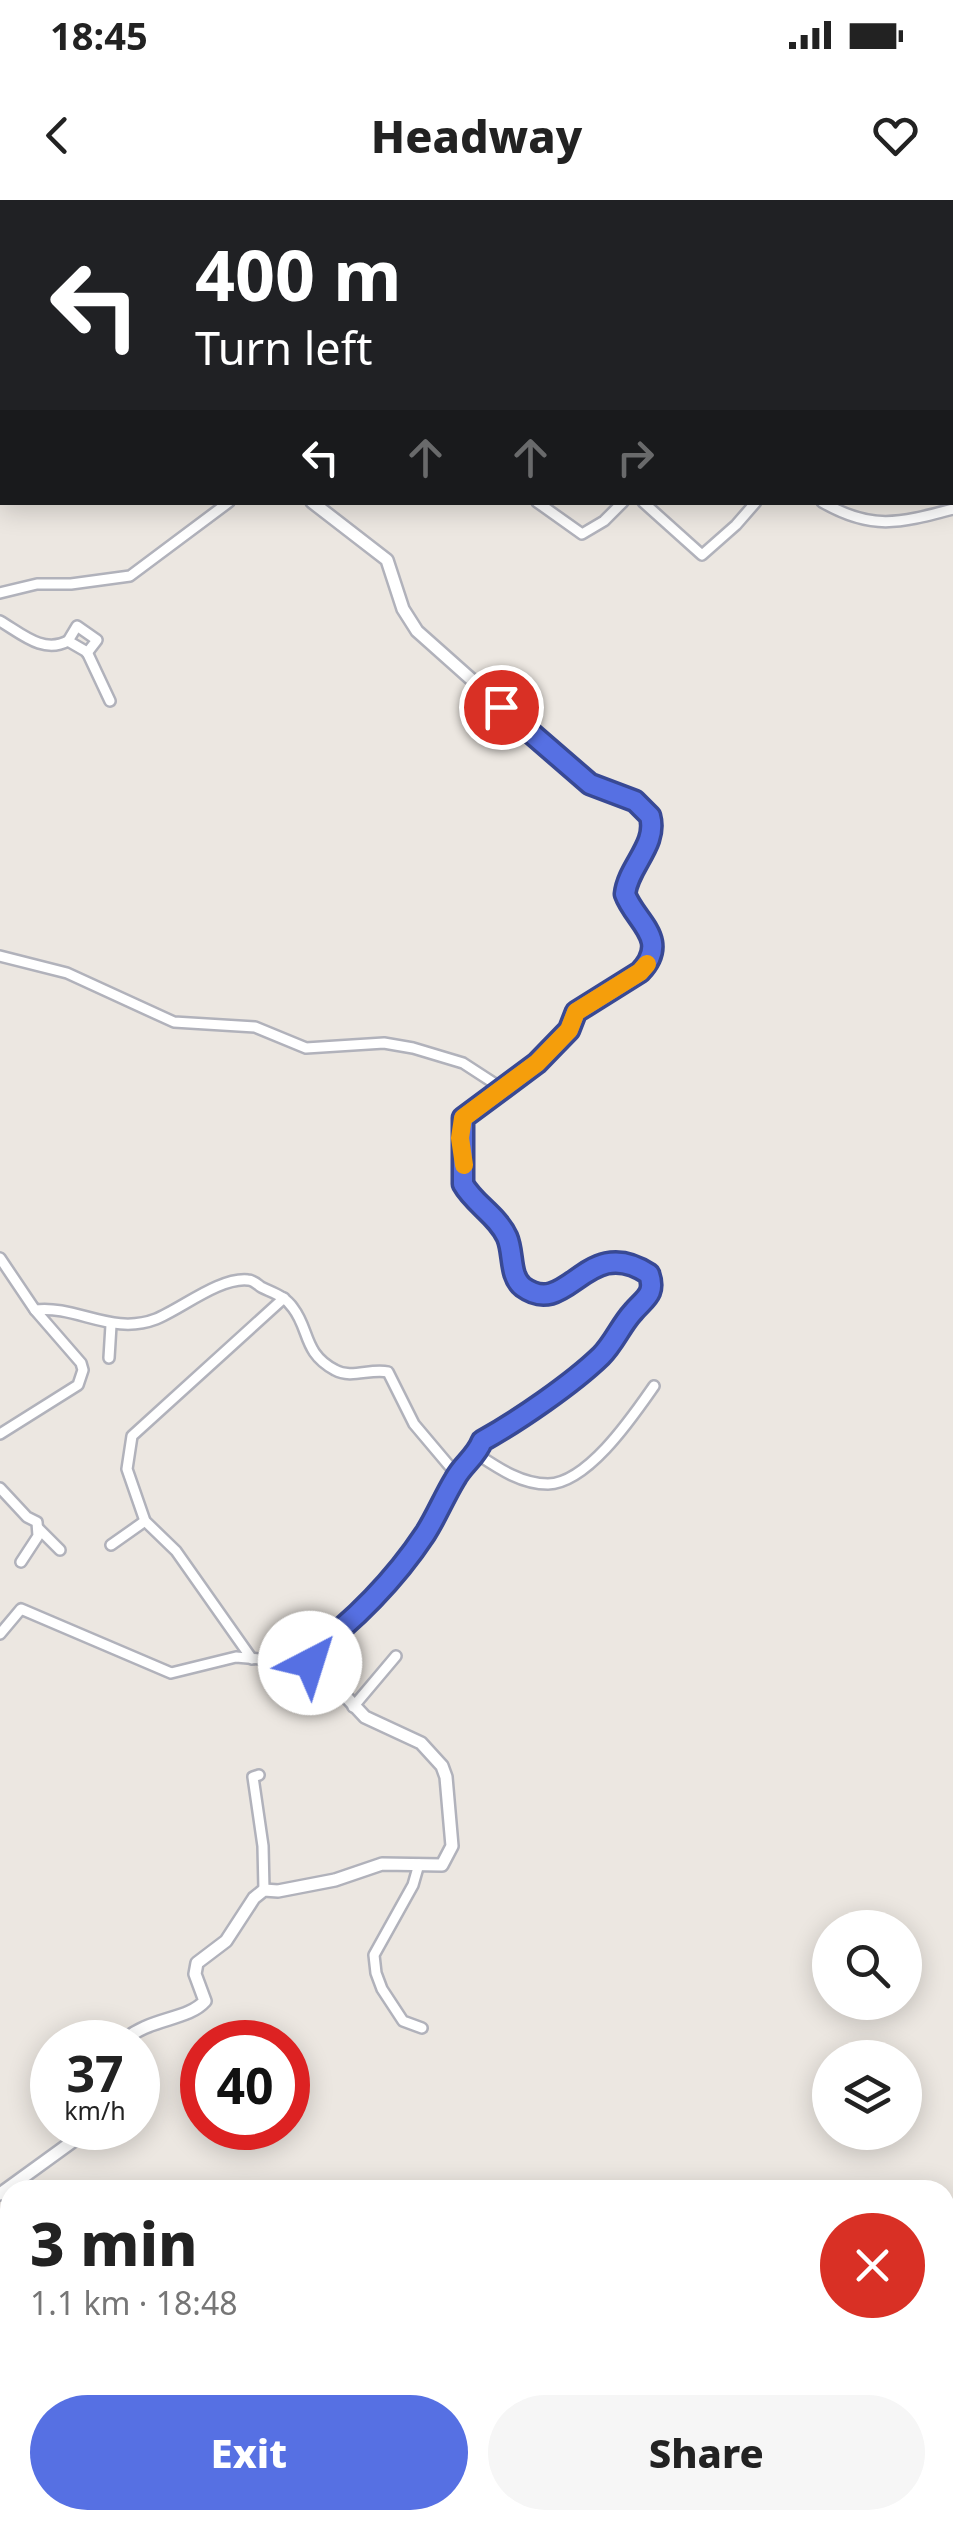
<!DOCTYPE html>
<html lang="en">
<head>
<meta charset="utf-8">
<style>
	:root { --surface:#fff; --page:#f6f6f6; --text:#222; --muted:#767676; --accent:#5670e3 }
	body { margin:0; font-family:"Noto Sans",sans-serif; background:var(--page); color:var(--text); height:100vh; display:flex; flex-direction:column; font-size:38px; white-space:nowrap }
	* { box-sizing:border-box; margin:0 }
	p { font-size:32px; color:var(--muted) }
	.icon { flex:none; width:55px; height:55px; fill:none; stroke:currentColor; stroke-width:2; stroke-linecap:round; stroke-linejoin:round }
	.map { position:relative; flex:1; overflow:hidden }
	.drawer { position:absolute; left:0px; top:1980px; width:955px; height:350px; display:flex; flex-direction:column; background:var(--surface); border-radius:30px 30px 0 0; box-shadow:0 5px 25px #0003 }
	.drawer>* { flex:none }
	.guide { position:absolute; left:0px; top:0px; width:955px; height:305px; box-shadow:0 5px 25px #0003; background:#202124; color:#fff; overflow:hidden }
	.tools { position:absolute; left:812px; top:1710px; display:grid; gap:20px }
	.tools a { display:grid; place-items:center; width:110px; height:110px; border-radius:50%; background:var(--surface); box-shadow:0 5px 25px #0003; font-size:50px }
	.speed { position:absolute; left:30px; top:1820px; display:flex; gap:20px; font-size:50px; font-weight:700; text-align:center }
	.speed>* { display:grid; place-content:center; width:130px; height:130px; border-radius:50%; background:var(--surface); box-shadow:0 5px 25px #0003; line-height:1 }
	.speed small { font-size:25px; font-weight:400 }
	.speed .limit { border:15px solid #d22; background:#fff; color:#111 }
	.pin { position:absolute; display:grid; place-items:center; width:85px; height:85px; color:#fff; margin:-42px; border:5px solid #fff; border-radius:50%; box-shadow:0 2px 10px #0007 }
	.me { position:absolute; width:110px; margin:-55px; rotate:40deg; stroke-linejoin:round; filter:drop-shadow(0 0 8px #0008) }
	.turn { display:flex; align-items:center; gap:35px; height:210px; padding:0 30px; font-size:45px }
	.turn .icon { width:130px; height:130px; stroke-width:2.5 }
	.turn b { display:block; font-size:70px; line-height:85px }
	.lanes { display:flex; align-items:center; height:95px; padding:0 30px; background:#0003; justify-content:center; gap:50px; direction:ltr }
	.lanes .off { opacity:.35 }
	.round { display:grid; place-items:center; flex:none; width:105px; height:105px; border-radius:52px; background:var(--page) }
	.head { display:flex; align-items:center; justify-content:space-between; height:170px; padding:0 30px }
	h1 { font-size:60px; font-weight:800; line-height:75px }
	.action { display:flex; gap:20px; margin-top:auto; padding:20px 30px }
	.action a { flex:1; height:115px; border-radius:60px; background:var(--accent); color:#fff; font-size:40px; font-weight:800; line-height:115px; text-align:center }
	.action a+a { background:var(--page); color:var(--text) }
	.status { display:flex; justify-content:space-between; align-items:center; height:70px; padding:0 50px; background:var(--surface); direction:ltr }
	.status svg { height:28px; fill:currentColor }
	header { display:flex; justify-content:space-between; align-items:center; height:130px; padding:0 30px; background:var(--surface); font-size:45px; font-weight:800 }
	.map>svg:first-child { display:block }
	.lines { fill:none; stroke-linecap:round; stroke-linejoin:round }
	.street-casing { stroke:#b1b2bb; stroke-width:14 }
	.secondary-casing { stroke:#b1b2bb; stroke-width:16 }
	.street { stroke:#fff; stroke-width:9 }
	.secondary { stroke:#fff; stroke-width:11 }
	.route-casing { stroke:#384994; stroke-width:25 }
	.route { stroke:#5670e3; stroke-width:18 }
	.slow { stroke:#f59e0b; stroke-width:18 }
</style>
</head>
<body>
<div class="status"><b>18:45</b><svg viewBox="0 0 49 12"><path d="M0 12V9h3v3zM5 12V6h3v6zM10 12V3h3v9zM15 12V0h3v12zM26 1h20v11H26zM47 4h2v5h-2z"/></svg></div>
<header><svg class="icon" aria-label="back" viewBox="0 0 24 24"><path d="M15 5l-7 7 7 7"/></svg>Headway<svg class="icon" aria-label="heart" viewBox="0 0 24 24"><path d="M12 20l-8-8c-3-5 5-10 8-4 3-6 11-1 8 4z"/></svg></header>
<div class="map">
<svg width="953" height="2330" viewBox="0 0 953 2330">
	<rect width="100%" height="100%" fill="#ece7e1"/>
	<g class="lines">
		<defs>
			<g id="street">
				<polyline points="537,302 582,334 604,321 623,302"/>
				<polyline points="643,302 702,355 736,325 756,302"/>
				<path d="M822,302C872,331 900,323 953,309"/>
				<polyline points="0,393 37,384 71,384 130,376 229,302"/>
				<path d="M0,421C22,434 43,454 68,441L87,452L110,501"/>
				<polyline points="68,441 77,426 97,440 87,453"/>
				<polyline points="0,756 67,773 174,822 255,827 306,848 384,843 413,848 463,863 503,889"/>
				<path d="M0,1058L35,1110C77,1105 112,1136 156,1119C181,1109 220,1077 248,1080C253,1080 257,1084 261,1087C273,1093 285,1096 293,1108C310,1130 303,1153 335,1170C351,1179 371,1168 388,1172L414,1224L457,1275"/>
				<polyline points="109,1158 111,1125"/>
				<polyline points="0,1234 78,1185 83,1170 81,1163 35,1110"/>
				<path d="M477,1254C498,1268 521,1284 548,1284C588,1283 633,1216 654,1186"/>
				<polyline points="0,1288 27,1317 37,1322 38,1336 21,1362"/>
				<polyline points="38,1328 60,1350"/>
				<polyline points="111,1345 145,1321"/>
				<polyline points="0,1434 21,1409 171,1473 236,1457 284,1461 308,1456"/>
				<polyline points="252,1459 176,1351 145,1321 127,1269 132,1236 284,1098"/>
				<polyline points="353,1507 396,1456"/>
				<polyline points="259,1575 253,1577 263,1646 264,1690"/>
				<polyline points="419,1664 413,1685 374,1755 376,1773 382,1789 403,1821 422,1828"/>
				<polyline points="945,2222 953,2220"/>
				<polyline points="728,2330 737,2320"/>
			</g>
			<g id="secondary">
				<polyline points="567,2 570,0"/>
				<path d="M122,1842C149,1817 187,1821 205,1801L195,1774L197,1763L226,1741L254,1698L264,1690L278,1691L335,1680L382,1664L442,1665L452,1646L446,1577L442,1566L421,1543L365,1517L308,1456C348,1417 395,1382 426,1333C437,1316 444,1296 455,1278C463,1264 476,1257 482,1241L579,1176L603,1154L633,1112L649,1098L652,1084L649,1074C591,1036 580,1098 544,1095C534,1094 522,1089 517,1080C509,1067 513,1049 505,1035C496,1016 474,1006 465,988C461,979 460,928 463,918L537,863L569,830L577,812L647,765C661,728 636,724 625,694C628,666 658,645 650,616L635,601L590,585L417,431L403,409L387,360L312,302"/>
				<polyline points="0,1994 91,1928"/>
				<polyline points="0,2028 10,2035"/>
				<polyline points="0,2091 10,2089"/>
			</g>
		</defs>
		<use href="#street" class="street-casing"/>
		<use href="#secondary" class="secondary-casing"/>
		<use href="#street" class="street"/>
		<use href="#secondary" class="secondary"/>
	</g>
	<g class="lines">
		<defs>
			<path id="route" d="M310,1463L308,1456L310,1453C353,1423 396,1378 425,1334C436,1317 444,1297 455,1279C463,1264 476,1257 482,1241C518,1221 572,1184 601,1156C614,1143 621,1125 633,1112C645,1098 656,1094 649,1074C586,1032 568,1120 523,1087C509,1076 514,1053 507,1037C497,1015 474,1004 463,984V918L537,863L569,830L576,812L640,772C671,739 635,722 625,694C628,666 658,645 650,616L635,601L590,584L501,507"/>
		</defs>
		<use href="#route" class="route-casing"/>
		<use href="#route" class="route"/>
		<polyline class="slow" points="464,965 460,938 463,918 537,863 569,830 576,812 640,772 647,764"/>
	</g>
</svg>
<div class="tools">
<a><svg class="icon" aria-label="search" viewBox="0 0 24 24"><circle cx="10" cy="10" r="6"/><path d="M15 15l6 6"/></svg></a>
<a><svg class="icon" aria-label="layers" viewBox="0 0 24 24"><path d="M12 4l9 5-9 5-9-5zM3 14l9 5 9-5"/></svg></a>
</div>
<div class="speed"><div>37<small>km/h</small></div><div class="limit">40</div></div>
<div class="pin" style="left:501px;top:507px;background:#d93025"><svg class="icon" aria-label="arrive" viewBox="0 0 24 24"><path d="M6 21V4h12l-3 4 3 4H6"/></svg></div>
<svg class="me" style="left:310px;top:1463px" viewBox="-20 -20 40 40"><circle r="19" fill="#fff"/><path d="M0-13L10 11 0 6-10 11z" fill="#5670e3"/></svg>
<div class="guide">
<div class="turn"><svg class="icon" aria-label="left" viewBox="0 0 24 24"><path d="M17 20v-9H6M10 6l-5 5 5 5"/></svg><div><b>400 m</b>Turn left</div></div>
<div class="lanes"><svg class="icon" aria-label="left" viewBox="0 0 24 24"><path d="M17 20v-9H6M10 6l-5 5 5 5"/></svg><svg class="icon off" aria-label="ahead" viewBox="0 0 24 24"><path d="M12 20V5M6 11l6-6 6 6"/></svg><svg class="icon off" aria-label="ahead" viewBox="0 0 24 24"><path d="M12 20V5M6 11l6-6 6 6"/></svg><svg class="icon off" aria-label="right" viewBox="0 0 24 24"><path d="M7 20v-9h11M14 6l5 5-5 5"/></svg></div>
</div>
<section class="drawer">
<div class="head"><div><h1>3 min</h1><p>1.1 km · 18:48</p></div><a class="round" style="background:#d93025;color:#fff"><svg class="icon" aria-label="close" viewBox="0 0 24 24"><path d="M6 6l12 12M18 6L6 18"/></svg></a></div>
<div class="action"><a>Exit</a><a>Share</a></div>
</section>
</div>
</body>
</html>
